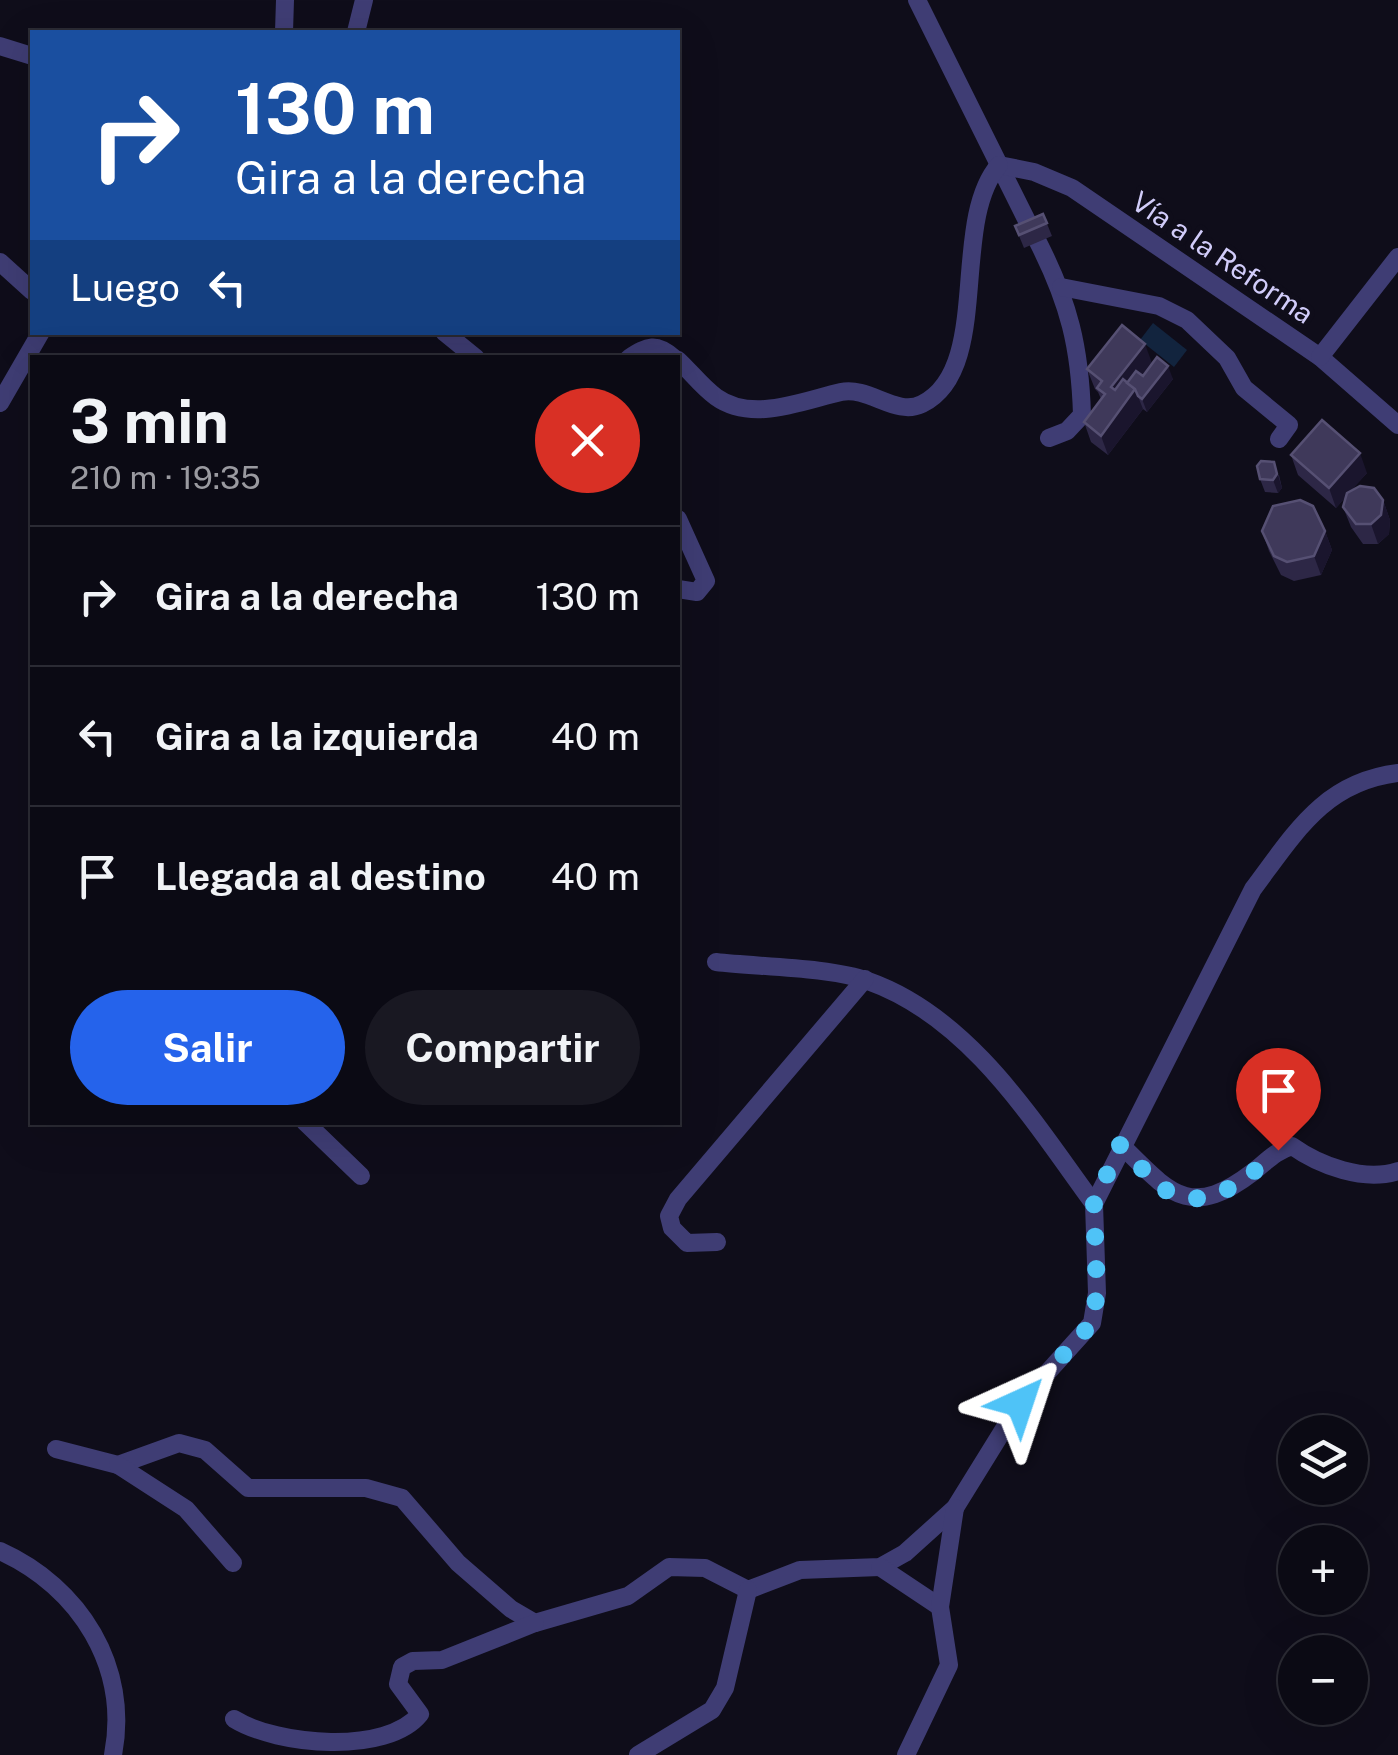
<!DOCTYPE html>
<html lang="es">
<head>
<meta charset="utf-8">
<style>
	:root { --surface:#0b0a14; --page:#191822; --text:#f1f3f6; --muted:#9a9aa0; --line:#2b2b34; --accent:#2563eb }
	body { margin:0; font-family:"Public Sans",sans-serif; background:var(--page); color:var(--text); height:100vh; display:flex; flex-direction:column; font-size:38px; white-space:nowrap }
	* { box-sizing:border-box; margin:0 }
	p { font-size:32px; color:var(--muted) }
	.icon { flex:none; width:55px; height:55px; fill:none; stroke:currentColor; stroke-width:2; stroke-linecap:round; stroke-linejoin:round }
	.map { position:relative; flex:1; overflow:hidden }
	.sheet { position:absolute; left:30px; top:355px; width:650px; height:770px; display:flex; flex-direction:column; background:var(--surface); border-radius:0px; box-shadow:0 10px 40px #0002,0 0 0 2px var(--line) }
	.sheet>* { flex:none }
	.top-card { position:absolute; left:30px; top:30px; width:650px; height:305px; border-radius:0px; box-shadow:0 10px 40px #0002,0 0 0 2px var(--line); background:#1a4fa0; color:#fff; overflow:hidden }
	.fabs { position:absolute; left:1278px; top:1415px; display:grid; gap:20px }
	.fabs a { display:grid; place-items:center; width:90px; height:90px; border-radius:50%; background:var(--surface); box-shadow:0 10px 40px #0002,0 0 0 2px var(--line); font-size:50px }
	.pin { position:absolute; display:grid; place-items:center; width:85px; height:85px; color:#fff; margin:-102px -42px; border-radius:50% 50% 50% 0; rotate:-45deg; box-shadow:0 0 10px #0007 }
	.pin .icon { rotate:45deg }
	.me { position:absolute; width:110px; margin:-55px; rotate:42deg; stroke-linejoin:round; filter:drop-shadow(0 0 8px #0008) }
	.turn { display:flex; align-items:center; gap:35px; height:210px; padding:0 40px; font-size:45px }
	.turn .icon { width:130px; height:130px; stroke-width:2.5 }
	.turn b { display:block; font-size:70px; line-height:85px }
	.then { display:flex; align-items:center; height:95px; padding:0 40px; background:#0003; gap:20px; font-size:38px }
	.round { display:grid; place-items:center; flex:none; width:105px; height:105px; border-radius:52px; background:var(--page) }
	.summary { display:flex; align-items:center; justify-content:space-between; height:170px; padding:0 40px }
	h1 { font-size:60px; font-weight:700; line-height:75px }
	.action { display:flex; gap:20px; margin-top:auto; padding:20px 40px }
	.action a { flex:1; height:115px; border-radius:60px; background:var(--accent); color:#fff; font-size:40px; font-weight:700; line-height:115px; text-align:center }
	.action a+a { background:var(--page); color:var(--text) }
	ul { padding:0; list-style:none }
	li { display:flex; align-items:center; gap:30px; height:140px; padding:0 40px; border-top:2px solid var(--line) }
	li div { flex:1 }
	li b { display:block; font-size:38px }
	li em { font-style:normal }
	.map>svg:first-child { display:block }
	.water { fill:#12243e }
	.lines { fill:none; stroke-linecap:round; stroke-linejoin:round }
	.minor { stroke:#3f3d74; stroke-width:18 }
	.wall { fill:#2d2746 }
	.shaded-wall { fill:#1a152d }
	.building { fill:#3f395a; stroke:#565073; stroke-width:2.5 }
	.route { stroke:#4fc3f7; stroke-width:18; stroke-dasharray:0 32.4 }
	.labels { text-anchor:middle; dominant-baseline:central; stroke-width:10; stroke-linejoin:round; paint-order:stroke }
	.street-label { font-size:28px; fill:#d1ccf9; stroke:#0f0d1a }
</style>
</head>
<body>
<div class="map">
<svg width="1398" height="1755" viewBox="0 0 1398 1755">
	<rect width="100%" height="100%" fill="#0f0d1a"/>
	<polygon class="water" points="1153,323 1187,350 1174,367 1140,340"/>
	<g class="lines">
		<g class="minor">
			<polyline points="917,0 1033,233"/>
			<polyline points="284,32 285,0"/>
			<polyline points="356,32 364,0"/>
			<polyline points="0,46 32,56"/>
			<polyline points="999,165 1034,172 1072,188 1320,357 1398,425"/>
			<path d="M1038,242C1069,303 1080,347 1082,415L1067,431L1049,438"/>
			<polyline points="0,262 32,291"/>
			<polyline points="1061,287 1159,306 1187,320 1227,358 1244,388 1289,425 1279,439"/>
			<polyline points="444,332 476,358"/>
			<polyline points="1320,357 1398,257"/>
			<path d="M629,358C648,346 656,342 674,358"/>
			<path d="M678,360C691,372 702,387 716,397C752,423 802,401 841,392C869,386 896,417 922,404C993,369 949,223 999,165"/>
			<polyline points="0,403 41,332"/>
			<polyline points="678,519 706,581 697,592 678,589"/>
			<path d="M716,962C758,967 830,967 868,981C970,1017 1033,1121 1094,1204"/>
			<polyline points="305,1122 361,1176"/>
			<path d="M1121,1145C1169,1192 1189,1221 1253,1172C1266,1162 1275,1151 1292,1146C1320,1166 1364,1182 1398,1171"/>
			<polyline points="717,1242 687,1243 672,1228 669,1216 678,1199 865,979"/>
			<path d="M56,1449L118,1465L179,1443L205,1450L248,1488H366L402,1498L458,1563L511,1609L535,1623L628,1596L669,1567L705,1568L748,1590L800,1570L880,1567L905,1553L955,1508L1020,1403L1092,1323L1097,1293L1094,1204L1253,889C1295,833 1324,782 1398,773"/>
			<polyline points="118,1465 186,1509 233,1563"/>
			<path d="M0,1551C80,1587 130,1667 113,1755"/>
			<polyline points="880,1567 940,1607"/>
			<path d="M234,1719C278,1746 387,1755 420,1714L398,1684L402,1667L413,1661L442,1660L535,1623"/>
			<polyline points="638,1755 712,1710 725,1688 748,1590"/>
			<polyline points="906,1755 949,1665 940,1607 955,1508"/>
		</g>
	</g>
	<g class="wall">
		<polygon points="1043,214 1052,236 1024,248 1015,226"/>
		<polygon points="1152,363 1173,379 1147,412 1143,409 1108,455 1091,442 1084,422 1101,399 1098,392 1095,389 1087,369"/>
		<polygon points="1291,455 1367,473 1350,491 1383,500 1390,520 1389,534 1378,544 1363,544 1351,527 1343,507 1347,495 1336,508 1298,475"/>
		<polygon points="1279,475 1282,488 1278,493 1265,492 1260,479"/>
		<polygon points="1262,531 1325,531 1332,550 1321,575 1294,581 1281,575 1269,551"/>
	</g>
	<g class="shaded-wall">
		<polygon points="1145,344 1152,363 1118,407 1111,387"/>
		<polygon points="1168,366 1173,379 1147,412 1142,399"/>
		<polygon points="1135,389 1143,409 1108,455 1101,436"/>
		<polygon points="1360,453 1367,473 1336,508 1329,488"/>
		<polygon points="1274,462 1282,488 1278,493 1273,480"/>
		<polygon points="1383,500 1390,520 1389,534 1378,544 1371,524"/>
		<polygon points="1325,531 1332,550 1321,575 1314,556"/>
	</g>
	<g class="building">
		<polygon points="1043,214 1047,223 1019,235 1015,226"/>
		<polygon points="1122,325 1145,344 1111,387 1115,390 1123,379 1135,389 1101,436 1084,422 1105,394 1097,388 1102,381 1087,369"/>
		<polygon points="1157,357 1168,366 1142,399 1138,396 1135,389 1127,383 1136,371 1143,376"/>
		<polygon points="1322,420 1360,453 1329,488 1291,455"/>
		<polygon points="1261,461 1274,462 1277,474 1273,480 1260,479 1257,466"/>
		<polygon points="1360,486 1374,488 1383,500 1381,515 1371,524 1356,524 1343,507 1347,493"/>
		<polygon points="1300,500 1313,506 1325,531 1314,556 1287,562 1274,556 1262,531 1273,506"/>
	</g>
	<g class="lines">
		<path class="route" d="M1020,1403L1092,1323L1097,1293L1094,1204L1120,1145C1136,1160 1154,1186 1173,1194C1211,1211 1252,1175 1278,1150"/>
	</g>
	<g class="labels">
		<g class="street-label">
			<text transform="translate(1223 257) rotate(34)">Vía a la Reforma</text>
		</g>
	</g>
</svg>
<div class="fabs">
<a><svg class="icon" aria-label="layers" viewBox="0 0 24 24"><path d="M12 4l9 5-9 5-9-5zM3 14l9 5 9-5"/></svg></a>
<a>+</a>
<a>−</a>
</div>
<div class="pin" style="left:1278px;top:1150px;background:#d93025"><svg class="icon" aria-label="arrive" viewBox="0 0 24 24"><path d="M6 21V4h12l-3 4 3 4H6"/></svg></div>
<svg class="me" style="left:1020px;top:1403px" viewBox="-20 -20 40 40"><path d="M0-17L14 15 0 8-14 15z" fill="#4fc3f7" stroke="#fff" stroke-width="4"/></svg>
<div class="top-card">
<div class="turn"><svg class="icon" aria-label="right" viewBox="0 0 24 24"><path d="M7 20v-9h11M14 6l5 5-5 5"/></svg><div><b>130 m</b>Gira a la derecha</div></div>
<div class="then">Luego<svg class="icon" aria-label="left" viewBox="0 0 24 24"><path d="M17 20v-9H6M10 6l-5 5 5 5"/></svg></div>
</div>
<section class="sheet">
<div class="summary"><div><h1>3 min</h1><p>210 m · 19:35</p></div><a class="round" style="background:#d93025;color:#fff"><svg class="icon" aria-label="close" viewBox="0 0 24 24"><path d="M6 6l12 12M18 6L6 18"/></svg></a></div>
<ul>
<li><svg class="icon" aria-label="right" viewBox="0 0 24 24"><path d="M7 20v-9h11M14 6l5 5-5 5"/></svg><div><b>Gira a la derecha</b></div><em>130 m</em></li>
<li><svg class="icon" aria-label="left" viewBox="0 0 24 24"><path d="M17 20v-9H6M10 6l-5 5 5 5"/></svg><div><b>Gira a la izquierda</b></div><em>40 m</em></li>
<li><svg class="icon" aria-label="arrive" viewBox="0 0 24 24"><path d="M6 21V4h12l-3 4 3 4H6"/></svg><div><b>Llegada al destino</b></div><em>40 m</em></li>
</ul>
<div class="action"><a>Salir</a><a>Compartir</a></div>
</section>
</div>
</body>
</html>
